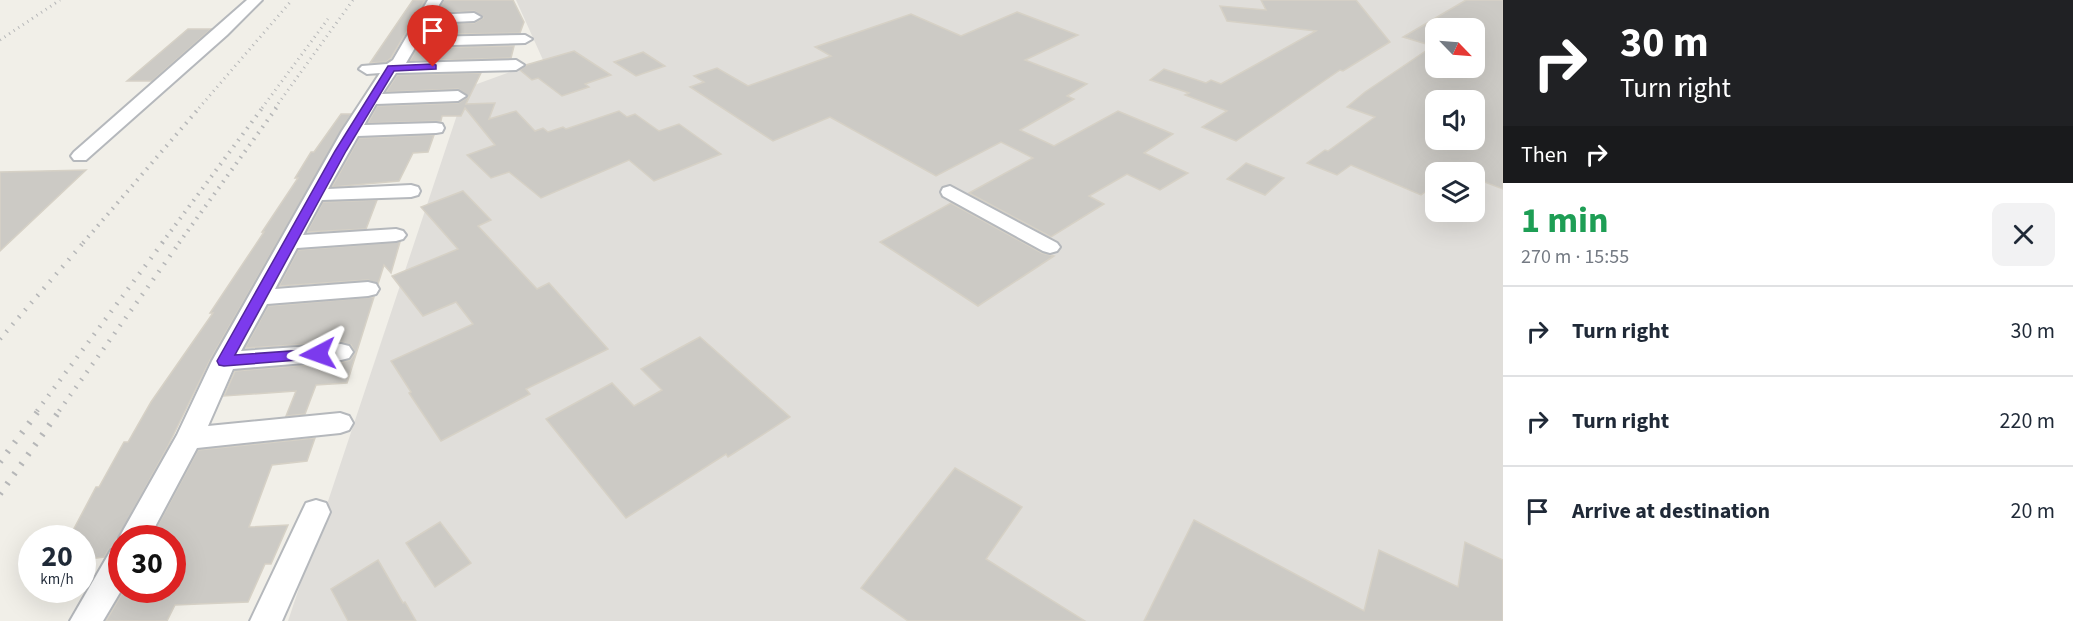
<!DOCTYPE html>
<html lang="en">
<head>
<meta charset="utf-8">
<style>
	:root { --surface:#fff; --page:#f2f2f3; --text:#1f2937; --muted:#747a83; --line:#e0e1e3 }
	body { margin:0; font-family:"Source Sans 3",sans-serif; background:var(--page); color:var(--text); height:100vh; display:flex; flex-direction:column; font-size:22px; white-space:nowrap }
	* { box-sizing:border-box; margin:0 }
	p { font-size:20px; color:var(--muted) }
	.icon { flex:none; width:33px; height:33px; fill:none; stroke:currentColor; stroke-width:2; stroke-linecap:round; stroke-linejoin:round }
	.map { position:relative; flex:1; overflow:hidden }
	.panel { display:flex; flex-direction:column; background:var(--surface); width:570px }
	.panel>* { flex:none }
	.guide { background:#202124; color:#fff; overflow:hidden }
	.needle { width:39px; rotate:115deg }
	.tools { position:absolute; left:1425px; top:18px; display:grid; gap:12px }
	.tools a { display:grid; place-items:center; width:60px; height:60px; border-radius:12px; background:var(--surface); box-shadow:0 6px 24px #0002; font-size:30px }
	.speed { position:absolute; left:18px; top:525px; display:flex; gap:12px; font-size:30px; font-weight:700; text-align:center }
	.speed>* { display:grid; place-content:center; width:78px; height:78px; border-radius:50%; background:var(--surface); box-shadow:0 6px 24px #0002; line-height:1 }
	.speed small { font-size:15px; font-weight:400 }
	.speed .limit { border:9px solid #d22; background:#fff; color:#111 }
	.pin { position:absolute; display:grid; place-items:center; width:51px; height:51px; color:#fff; margin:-62px -26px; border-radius:50% 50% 50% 0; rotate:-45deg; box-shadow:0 0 6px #0007 }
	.pin .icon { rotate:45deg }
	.me { position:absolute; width:66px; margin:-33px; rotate:266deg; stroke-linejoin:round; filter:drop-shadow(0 0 4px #0008) }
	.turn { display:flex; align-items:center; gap:21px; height:126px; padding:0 18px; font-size:27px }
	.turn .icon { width:78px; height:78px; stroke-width:2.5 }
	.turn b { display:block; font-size:42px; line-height:51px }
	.then { display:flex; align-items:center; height:57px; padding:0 18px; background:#0003; gap:12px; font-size:22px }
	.round { display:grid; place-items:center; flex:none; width:63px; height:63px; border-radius:12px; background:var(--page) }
	.summary { display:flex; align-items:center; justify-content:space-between; height:102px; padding:0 18px }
	h1 { font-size:36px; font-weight:700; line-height:45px; color:#1e9e55 }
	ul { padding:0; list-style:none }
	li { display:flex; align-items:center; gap:18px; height:90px; padding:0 18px; border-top:2px solid var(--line) }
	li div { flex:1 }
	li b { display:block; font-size:22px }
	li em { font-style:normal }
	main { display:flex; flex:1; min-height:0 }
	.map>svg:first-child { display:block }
	.industrial { fill:#e0deda; fill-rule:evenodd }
	.building { fill:#cccac5; stroke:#d6d1c6; stroke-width:1.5; fill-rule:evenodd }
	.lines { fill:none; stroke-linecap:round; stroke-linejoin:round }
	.minor-casing { stroke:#b5b8bc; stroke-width:4 }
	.minor { fill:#fff; fill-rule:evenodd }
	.rail-far3 { stroke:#b6b7b8; stroke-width:3; stroke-dasharray:1 4.5; stroke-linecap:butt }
	.rail-far2 { stroke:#b6b7b8; stroke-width:4; stroke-dasharray:1.5 6; stroke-linecap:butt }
	.rail-far1 { stroke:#b6b7b8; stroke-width:4.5; stroke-dasharray:1.5 8; stroke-linecap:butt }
	.rail { stroke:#b6b7b8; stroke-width:6; stroke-dasharray:2 10; stroke-linecap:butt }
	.route { fill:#7c3aed; stroke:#51269a; stroke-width:1.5 }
</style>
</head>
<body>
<main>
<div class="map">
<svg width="1503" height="621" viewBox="0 0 1503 621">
	<rect width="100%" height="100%" fill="#f1efe8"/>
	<path class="industrial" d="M516,0H1503V621H288L466,88L543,60ZM1436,28H1474V68H1436ZM1436,100H1474V140H1436ZM1436,172H1474V212H1436Z"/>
	<g class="building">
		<polygon points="413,0 425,0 391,58 386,62 370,63"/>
		<polygon points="444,0 513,0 524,22 520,33 444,34 448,24 474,23 483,18 474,11 437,13"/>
		<polygon points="1261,0 1356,0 1390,42 1343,71 1340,70 1236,141 1202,127 1227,111 1185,95 1189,93 1150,80 1164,69 1206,83 1211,80 1221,84 1316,31 1227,21 1220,6 1266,10"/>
		<path d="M1466,0H1503V189L1474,178V172H1460L1436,163V184L1421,195L1351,165L1337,175L1307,163L1325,150L1328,151L1375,117L1347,107L1365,92L1433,46L1403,37ZM1436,28H1474V68H1436ZM1436,100H1474V140H1436Z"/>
		<polygon points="1017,12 1078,35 1025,60 1087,84 1067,96 1074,99 1020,130 1054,146 1118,111 1173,134 1144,153 1188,173 1160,190 1127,174 1089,196 1104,204 1051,237 969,193 1033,158 1001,142 936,176 830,117 773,141 690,87 704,82 694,76 717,68 748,86 831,56 815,47 911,14 961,36"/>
		<polygon points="188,29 211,29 152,81 127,81"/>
		<polygon points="514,46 511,58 410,61 417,48"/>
		<polygon points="574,51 611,75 585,84 589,87 562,96 538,78 532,80 520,70 526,65"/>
		<polygon points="643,52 665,66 636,76 614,62"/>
		<polygon points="481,73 466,104 495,103 489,119 516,111 535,131 543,128 548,132 563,127 566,129 619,111 627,117 635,114 659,131 679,124 721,154 654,181 629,160 541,198 509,172 491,178 467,155 495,145 465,108 461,116 442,116 441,121 368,123 377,106 458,103 468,97 458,89 386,92 397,75"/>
		<polygon points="341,114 351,114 210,360 168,446 113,547 109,549 104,557 82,560 82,538 69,538 96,487 99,487 124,442 128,442 151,402 213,313 210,313 264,232 262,232 298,178 295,178 311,152 314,152"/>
		<polygon points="434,135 428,152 413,153 399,181 332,187 359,138"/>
		<polygon points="1246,163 1284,178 1265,195 1227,179"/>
		<polygon points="86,170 0,251 0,172"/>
		<polygon points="463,191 491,220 478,226 537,289 549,283 608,349 526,389 530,394 441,441 409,393 411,392 391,361 473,324 456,302 423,316 392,276 458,249 421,207"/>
		<polygon points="377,200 366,229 307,232 323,202"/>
		<polygon points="951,203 1042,253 1054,256 978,306 880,242"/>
		<polygon points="400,242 391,273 384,265 378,284 368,280 279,286 298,250"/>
		<polygon points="374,297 347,383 316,385 305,414 286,416 296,391 224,396 235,371 342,362 350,360 355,353 351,345 341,342 245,348 268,306"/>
		<polygon points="700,337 790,417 728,457 726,454 626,518 546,419 612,383 634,406 662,390 641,369"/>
		<polygon points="315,438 307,461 272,465 249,527 288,525 271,564 265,564 248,602 175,605 167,621 106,621 124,590 172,590 172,538 151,538 198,450"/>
		<polygon points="955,468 1022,507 986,559 1085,621 908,621 861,588"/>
		<polygon points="1194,520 1364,611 1379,550 1458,587 1465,542 1503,560 1503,621 1144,621"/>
		<polygon points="440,522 471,563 435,587 406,543"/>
		<polygon points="378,560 403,603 405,602 416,621 348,621 331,589"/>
	</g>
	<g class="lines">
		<defs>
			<g id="minor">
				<polygon points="247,0 262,0 227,35 86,160 74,160 71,156 74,152"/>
				<polygon points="428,0 442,0 433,15 474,13 481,17 474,21 429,23 421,37 525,35 532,39 525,43 416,46 406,63 516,60 524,65 516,70 396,73 382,94 458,91 466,96 458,101 376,104 364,125 436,123 442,124 444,128 442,132 436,133 358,136 328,189 411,185 418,187 420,191 418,195 411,197 322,200 303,235 396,229 403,231 406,235 403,239 396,241 297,248 275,289 368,282 376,284 379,289 376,294 368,296 267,304 241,351 341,344 349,346 353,352 349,358 341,360 233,369 208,426 340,413 349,416 353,423 349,430 340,433 197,448 149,538 122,538 122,543 119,538 124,529 177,435 212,361 342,131 380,73 367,74 359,69 362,66 387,64 393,60"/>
				<polygon points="950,186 1057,243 1060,247 1057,251 1050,253 1043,251 943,196 941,192 943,188"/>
				<polygon points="316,500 326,503 330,512 282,621 250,621 306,503"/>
				<polygon points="122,547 122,589 103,621 70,621 111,550"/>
			</g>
		</defs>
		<use href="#minor" class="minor-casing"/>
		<use href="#minor" class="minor"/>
		<g class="rail-far3">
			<polyline points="0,40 60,0"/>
			<polyline points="199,108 292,0"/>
			<polyline points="262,108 328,19"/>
			<polyline points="275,108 353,0"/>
		</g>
		<g class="rail-far2">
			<polyline points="83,243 200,107"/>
			<polyline points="162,243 263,107"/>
			<polyline points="179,243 277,107"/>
		</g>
		<g class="rail-far1">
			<polyline points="0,339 84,242"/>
			<polyline points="37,411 163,242"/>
			<polyline points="59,411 180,242"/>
		</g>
		<g class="rail">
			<polyline points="0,462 39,410"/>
			<polyline points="0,494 60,410"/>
		</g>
	</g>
	<polygon class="route" points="433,64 436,65 436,69 394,71 346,151 235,355 318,349 325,354 323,358 224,366 219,365 217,361 335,151 388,66"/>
</svg>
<div class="tools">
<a><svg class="needle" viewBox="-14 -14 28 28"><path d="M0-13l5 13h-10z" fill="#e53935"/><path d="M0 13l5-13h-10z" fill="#747a83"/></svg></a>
<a><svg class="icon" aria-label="sound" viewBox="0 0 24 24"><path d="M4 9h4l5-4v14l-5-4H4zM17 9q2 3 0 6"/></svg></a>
<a><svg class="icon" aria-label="layers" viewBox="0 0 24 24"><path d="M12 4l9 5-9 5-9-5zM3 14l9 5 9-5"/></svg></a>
</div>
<div class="speed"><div>20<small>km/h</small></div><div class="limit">30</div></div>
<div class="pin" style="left:433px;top:67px;background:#d93025"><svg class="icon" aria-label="arrive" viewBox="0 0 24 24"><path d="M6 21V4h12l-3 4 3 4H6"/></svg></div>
<svg class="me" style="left:318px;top:354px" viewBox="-20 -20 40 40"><path d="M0-17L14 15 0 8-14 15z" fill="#7c3aed" stroke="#fff" stroke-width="4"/></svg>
</div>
<section class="panel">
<div class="guide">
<div class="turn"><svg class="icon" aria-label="right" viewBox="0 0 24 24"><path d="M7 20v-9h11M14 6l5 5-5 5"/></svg><div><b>30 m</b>Turn right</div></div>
<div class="then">Then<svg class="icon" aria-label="right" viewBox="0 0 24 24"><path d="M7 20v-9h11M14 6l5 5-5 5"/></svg></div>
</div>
<div class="summary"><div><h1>1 min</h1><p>270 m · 15:55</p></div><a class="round"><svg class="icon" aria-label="close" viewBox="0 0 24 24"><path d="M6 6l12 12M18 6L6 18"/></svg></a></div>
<ul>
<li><svg class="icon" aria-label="right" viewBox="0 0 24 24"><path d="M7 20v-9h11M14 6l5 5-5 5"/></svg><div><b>Turn right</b></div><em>30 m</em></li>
<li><svg class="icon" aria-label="right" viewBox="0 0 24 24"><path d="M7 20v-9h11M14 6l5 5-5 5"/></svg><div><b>Turn right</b></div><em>220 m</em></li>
<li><svg class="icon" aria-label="arrive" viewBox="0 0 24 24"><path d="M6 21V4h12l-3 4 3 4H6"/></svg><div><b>Arrive at destination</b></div><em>20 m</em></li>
</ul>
</section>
</main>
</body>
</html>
